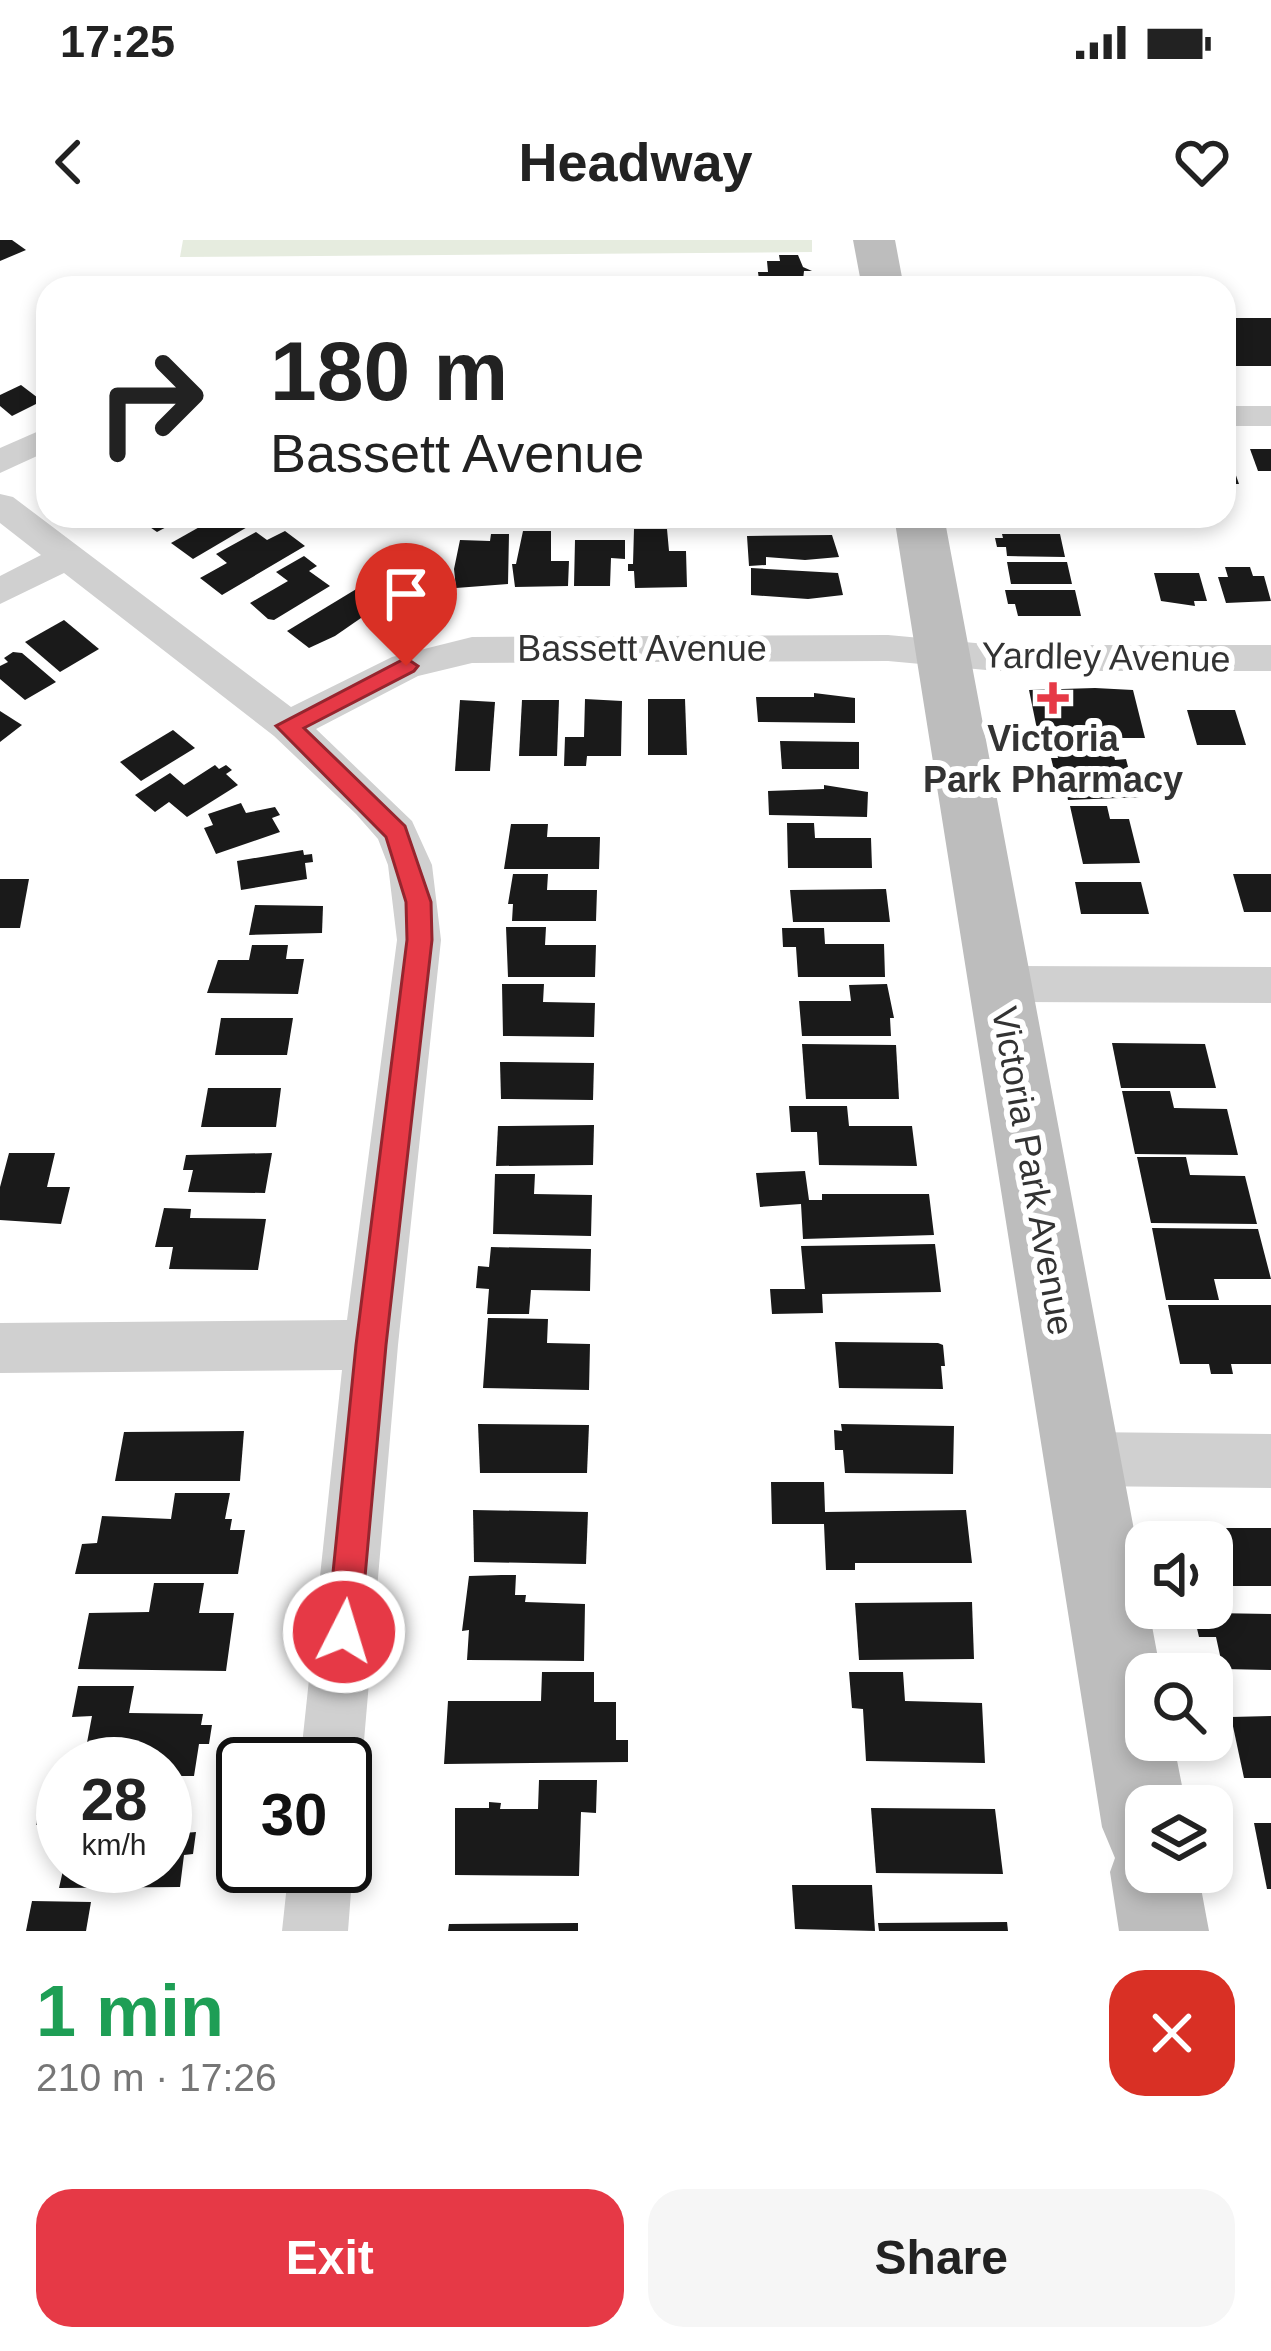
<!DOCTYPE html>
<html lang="en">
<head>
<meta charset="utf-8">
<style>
	:root { --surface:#fff; --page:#f6f6f6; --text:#222; --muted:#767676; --accent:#e63946 }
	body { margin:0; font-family:Helvetica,sans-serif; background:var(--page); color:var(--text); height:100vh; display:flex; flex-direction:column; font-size:45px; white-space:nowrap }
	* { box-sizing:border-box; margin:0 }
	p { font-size:39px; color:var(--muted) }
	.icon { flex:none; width:66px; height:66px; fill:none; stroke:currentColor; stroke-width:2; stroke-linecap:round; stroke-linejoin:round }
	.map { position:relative; height:1691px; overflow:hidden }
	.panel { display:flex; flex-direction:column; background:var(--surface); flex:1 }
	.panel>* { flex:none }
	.guide { position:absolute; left:36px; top:36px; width:1200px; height:252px; border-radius:36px; box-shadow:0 6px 18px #0003; background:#fff; color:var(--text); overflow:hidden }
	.tools { position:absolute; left:1125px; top:1281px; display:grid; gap:24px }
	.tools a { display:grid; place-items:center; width:108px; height:108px; border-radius:24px; background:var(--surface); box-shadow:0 6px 18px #0003; font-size:60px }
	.speed { position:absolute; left:36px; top:1497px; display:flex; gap:24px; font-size:60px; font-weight:700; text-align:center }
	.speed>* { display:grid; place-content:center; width:156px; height:156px; border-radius:50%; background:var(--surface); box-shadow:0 6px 18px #0003; line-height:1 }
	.speed small { font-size:30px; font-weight:400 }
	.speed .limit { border:6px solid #111; border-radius:18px; background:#fff; color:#111 }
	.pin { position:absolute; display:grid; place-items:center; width:102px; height:102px; color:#fff; margin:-123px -51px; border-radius:50% 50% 50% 0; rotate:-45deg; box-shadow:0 0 12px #0007 }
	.pin .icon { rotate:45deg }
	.me { position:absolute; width:132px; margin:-66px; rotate:5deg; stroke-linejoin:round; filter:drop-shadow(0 0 9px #0008) }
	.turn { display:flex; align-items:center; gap:42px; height:252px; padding:0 36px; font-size:54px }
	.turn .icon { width:156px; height:156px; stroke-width:2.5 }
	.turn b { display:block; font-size:84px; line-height:102px }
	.round { display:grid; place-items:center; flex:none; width:126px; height:126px; border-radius:36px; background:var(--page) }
	.head { display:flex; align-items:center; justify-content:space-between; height:204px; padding:0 36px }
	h1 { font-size:72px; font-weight:600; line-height:90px; color:#1e9e55 }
	.primary-button { display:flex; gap:24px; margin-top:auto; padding:24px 36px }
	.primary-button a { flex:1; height:138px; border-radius:36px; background:var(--accent); color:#fff; font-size:48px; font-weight:600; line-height:138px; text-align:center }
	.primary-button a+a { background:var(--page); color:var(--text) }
	.status { display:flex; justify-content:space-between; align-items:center; height:84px; padding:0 60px; background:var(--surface); direction:ltr }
	.status svg { height:33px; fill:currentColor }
	header { display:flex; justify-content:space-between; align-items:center; height:156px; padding:0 36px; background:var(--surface); font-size:54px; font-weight:600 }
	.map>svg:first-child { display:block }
	.green { fill:#e6ecdf }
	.building { fill:#1a1a1a }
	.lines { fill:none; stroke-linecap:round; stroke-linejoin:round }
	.minor { fill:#d0d0d0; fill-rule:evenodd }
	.secondary { fill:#bdbdbd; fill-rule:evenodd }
	.route { fill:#e63946; stroke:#96252e; stroke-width:3 }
	.poi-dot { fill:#e63946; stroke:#fff; stroke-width:4.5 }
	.labels { text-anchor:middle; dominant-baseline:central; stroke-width:12; stroke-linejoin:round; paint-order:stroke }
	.street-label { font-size:36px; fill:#333; stroke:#fff }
	.poi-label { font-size:36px; font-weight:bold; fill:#333; stroke:#fff }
</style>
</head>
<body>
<div class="status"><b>17:25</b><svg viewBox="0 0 49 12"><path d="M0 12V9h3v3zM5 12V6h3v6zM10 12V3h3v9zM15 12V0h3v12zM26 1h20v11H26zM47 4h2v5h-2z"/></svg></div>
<header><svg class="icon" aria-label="back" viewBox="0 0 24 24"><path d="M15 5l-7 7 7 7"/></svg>Headway<svg class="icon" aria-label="heart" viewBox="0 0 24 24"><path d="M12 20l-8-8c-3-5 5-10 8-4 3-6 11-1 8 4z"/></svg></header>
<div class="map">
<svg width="1271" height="1691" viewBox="0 0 1271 1691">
	<rect width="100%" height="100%" fill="#fff"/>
	<polygon class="green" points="183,0 812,0 812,12 180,17"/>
	<g class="building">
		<polygon points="0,0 12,0 26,10 0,21"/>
		<polygon points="779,15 798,15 803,27 812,31 804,31 803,40 759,40 758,32 768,32 767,21 780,21"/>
		<polygon points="959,40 1010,40 1012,48 961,48"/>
		<rect x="1224" y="78" width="47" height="48"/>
		<polygon points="21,145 42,161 12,176 0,166 0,155"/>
		<polygon points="1225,204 1239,244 1224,244"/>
		<polygon points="1250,209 1271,209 1271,231 1258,231"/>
		<polygon points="134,276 187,276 157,292"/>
		<polygon points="219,276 235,276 249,286 193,319 171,303"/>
		<polygon points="634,289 667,289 669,311 686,311 687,347 635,348 634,331 628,331 628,324 633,324"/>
		<polygon points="285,291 305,306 222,355 200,338 227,323 216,314 256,292 267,300"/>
		<polygon points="523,291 551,291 551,321 569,321 568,346 515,347 512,324 516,324"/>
		<polygon points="491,294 509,294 508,344 456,348 454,329 460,300 490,301"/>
		<polygon points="1002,294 1060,294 1065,317 1007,316 1006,307 997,307 995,298 1003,298"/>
		<polygon points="832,295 839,317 805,320 766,317 766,325 749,326 747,296"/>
		<polygon points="575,300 625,300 625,319 611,318 610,346 574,346"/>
		<polygon points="304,316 317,326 309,331 330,346 274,380 268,379 250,363 288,341 276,332"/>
		<polygon points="1007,322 1067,322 1072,344 1011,344"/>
		<polygon points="1225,327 1250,327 1253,336 1264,336 1271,361 1226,363 1218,337 1228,337"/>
		<polygon points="751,328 838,333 843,355 808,359 751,355"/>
		<polygon points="1154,333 1199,333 1207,361 1194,361 1195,366 1161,361"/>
		<polygon points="369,347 387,360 335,396 309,408 287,391 358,348"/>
		<polygon points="1005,350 1075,350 1081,376 1018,376 1015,364 1008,364"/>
		<polygon points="64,380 99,409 60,432 25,402"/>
		<polygon points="13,412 22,413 56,442 25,460 0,439 0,426 8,422 4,418"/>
		<polygon points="1095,448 1133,450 1145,498 1119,498 1120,504 1040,504 1029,450"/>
		<polygon points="814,453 855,458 855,483 758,482 756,457 814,457"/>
		<polygon points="585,459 622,461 621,516 587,516 586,526 564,526 565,497 584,497"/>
		<polygon points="648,459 685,459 687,515 648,515"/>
		<polygon points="460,460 495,462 490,531 455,531"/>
		<polygon points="522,460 559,460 557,516 519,516"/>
		<polygon points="1187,470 1235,470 1246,505 1197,505"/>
		<polygon points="0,471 22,485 0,502"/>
		<polygon points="173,490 195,508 141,541 120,522"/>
		<polygon points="780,501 859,502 859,529 782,529"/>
		<polygon points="1056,506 1112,507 1115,520 1126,519 1131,538 1120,538 1121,543 1140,543 1144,557 1068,560 1063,534 1055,534 1051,518 1058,518"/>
		<polygon points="215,525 219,529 226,525 232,530 226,534 238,545 187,577 169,562 155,572 135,555 170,533 184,545"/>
		<polygon points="824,545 868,552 867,577 769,575 768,551 824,549"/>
		<polygon points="241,563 246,573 275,567 280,575 272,578 280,592 216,614 204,588 213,585 208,574"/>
		<polygon points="1070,566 1107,566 1110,579 1129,579 1140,623 1083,624"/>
		<polygon points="787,583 814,583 815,598 871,598 872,628 788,628"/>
		<polygon points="511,584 548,584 547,597 600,597 599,629 504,629"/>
		<polygon points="303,610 304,615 312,614 313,622 305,623 307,639 241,650 237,621"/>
		<polygon points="513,634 548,634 547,650 597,650 596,681 512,681 513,664 508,664"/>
		<polygon points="1233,634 1271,634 1271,672 1244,672"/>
		<polygon points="0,639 29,639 20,688 0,688"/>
		<polygon points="1075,642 1141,642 1149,674 1081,674"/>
		<polygon points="886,649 890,682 793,682 790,650"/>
		<polygon points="255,665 323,666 322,693 249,695"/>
		<polygon points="506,687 546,687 545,705 596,705 595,737 508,737"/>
		<polygon points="782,688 824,688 825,704 884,704 885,737 798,737 796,707 783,707"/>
		<polygon points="252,705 288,705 286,719 304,719 298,754 207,753 218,720 249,720"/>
		<polygon points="502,744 544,744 543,762 595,763 594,797 503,796"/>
		<polygon points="887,744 894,778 890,778 891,796 802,796 799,761 851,761 849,745"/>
		<polygon points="221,778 293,778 287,815 215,815"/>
		<polygon points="1112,803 1205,804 1216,848 1121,848"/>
		<polygon points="802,804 896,805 899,859 806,859"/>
		<polygon points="500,822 594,823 593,860 501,859"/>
		<polygon points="208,848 281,848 276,887 201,887"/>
		<polygon points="1122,851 1170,851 1174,868 1227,869 1238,915 1135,914"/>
		<polygon points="789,866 847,866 849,886 912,886 917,926 819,925 817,892 791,892"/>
		<polygon points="594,885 593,925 496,926 498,886"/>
		<polygon points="9,913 55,913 47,947 70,947 61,984 0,980 0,947"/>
		<polygon points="272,913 265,953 188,952 193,930 183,930 186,915"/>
		<polygon points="1137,917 1186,917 1190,935 1245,936 1257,984 1151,983"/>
		<polygon points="805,931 809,960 822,960 822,954 929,954 934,995 803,999 801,964 760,967 756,933"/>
		<polygon points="495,934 535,934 534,954 592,955 591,996 493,994"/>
		<polygon points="164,968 191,969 190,978 266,979 258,1030 169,1029 173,1007 155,1007"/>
		<polygon points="1152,988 1258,989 1271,1039 1214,1039 1219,1060 1166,1060"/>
		<polygon points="935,1004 941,1052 822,1054 823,1073 772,1074 770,1049 805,1049 801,1006"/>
		<polygon points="491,1007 591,1009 590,1051 531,1050 529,1074 487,1074 489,1049 476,1048 478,1026 489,1027"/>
		<polygon points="1168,1065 1271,1065 1271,1124 1231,1124 1233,1134 1211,1134 1209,1124 1180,1124"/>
		<polygon points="488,1078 548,1079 547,1103 590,1104 589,1150 483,1148"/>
		<polygon points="835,1102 938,1103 943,1105 945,1126 941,1126 943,1149 839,1148"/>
		<polygon points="478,1184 589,1185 587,1233 480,1233"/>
		<polygon points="841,1184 954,1186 953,1234 845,1233 843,1210 835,1210 834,1190 842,1191"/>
		<polygon points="244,1191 240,1241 115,1241 124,1192"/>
		<polygon points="771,1242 824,1242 825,1272 966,1270 972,1323 855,1323 855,1330 826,1330 824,1284 772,1284"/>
		<polygon points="175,1253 230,1253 225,1279 232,1279 230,1290 245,1290 238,1334 75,1334 82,1304 97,1303 102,1276 171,1279"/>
		<polygon points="473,1270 588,1272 586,1324 474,1322"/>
		<polygon points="1179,1288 1271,1288 1271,1346 1212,1346 1212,1302 1182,1302"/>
		<polygon points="501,1335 516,1335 515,1355 526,1355 525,1362 585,1364 584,1421 467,1420 469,1390 462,1391 469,1336"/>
		<polygon points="154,1343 204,1343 199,1373 234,1373 226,1431 78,1429 89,1373 149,1372"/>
		<polygon points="972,1362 974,1419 859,1420 855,1363"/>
		<polygon points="1212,1373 1271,1374 1271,1430 1223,1429 1216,1397 1199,1397 1195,1380 1213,1380"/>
		<polygon points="542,1432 594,1432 594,1462 616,1462 616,1500 628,1500 628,1522 444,1524 448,1461 541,1461"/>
		<polygon points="849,1432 903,1432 905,1461 982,1463 985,1523 866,1521 863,1469 852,1468"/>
		<polygon points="78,1446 134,1446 129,1473 203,1474 201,1485 212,1485 209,1504 199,1504 194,1536 165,1536 165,1524 83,1524 92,1476 72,1477"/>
		<polygon points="1271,1476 1271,1538 1244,1538 1231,1477"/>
		<polygon points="539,1540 597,1540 596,1573 581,1572 579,1636 455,1635 455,1568 489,1568 489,1562 501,1563 500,1569 538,1569"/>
		<polygon points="43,1548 63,1548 63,1585 36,1585"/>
		<polygon points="871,1568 995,1569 1003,1634 876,1633"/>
		<polygon points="165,1580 186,1580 184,1593 196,1592 193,1614 184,1615 180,1647 59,1648 64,1626 165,1626"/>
		<polygon points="1254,1583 1271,1583 1271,1649 1267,1649"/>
		<polygon points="792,1645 872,1645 875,1691 795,1689"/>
		<polygon points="32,1661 91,1662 86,1691 26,1691"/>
		<polygon points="1007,1682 1008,1691 879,1691 878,1683"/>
		<polygon points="578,1683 578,1691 448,1691 449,1684"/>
	</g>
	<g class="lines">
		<g class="minor">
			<rect x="1224" y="166" width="47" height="20"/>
			<polygon points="48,187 48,211 0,233 0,208"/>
			<polygon points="0,254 13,257 291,467 392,417 472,397 888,395 997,405 1271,405 1271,431 997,431 888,421 472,423 418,436 316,489 412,581 432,625 441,700 398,1105 362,1524 353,1546 345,1549 345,1524 300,1524 342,1130 0,1133 0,1083 347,1080 397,700 388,625 378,599 356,574 274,496 64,333 0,364 0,336 41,315 0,283"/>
			<polygon points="1002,726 1271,727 1271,763 1002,762 986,757 979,744 986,731"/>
			<polygon points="1083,1192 1271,1194 1271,1248 1083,1246 1063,1238 1055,1219 1063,1200"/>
			<polygon points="345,1606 353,1626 348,1691 282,1691 289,1626 345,1626"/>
		</g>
		<g class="secondary">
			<polygon points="853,0 895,0 904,48 862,48"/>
			<polygon points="894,276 944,276 1161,1434 1146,1434 1146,1500 1173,1500 1186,1566 1146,1566 1146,1632 1198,1632 1209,1691 1119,1691 1110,1632 1115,1618 1102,1587"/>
		</g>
	</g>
	<polygon class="route" points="406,418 418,426 414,431 304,488 405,586 431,662 432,700 386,1105 360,1392 355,1404 344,1409 332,1404 327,1392 356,1105 407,700 406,662 386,597 276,486"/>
	<path class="poi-dot" d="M1047 440h12v12h12v12h-12v12h-12v-12h-12v-12h12z"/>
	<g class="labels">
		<g class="street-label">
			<text x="642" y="408">Bassett Avenue</text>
			<text transform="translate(1106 417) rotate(1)">Yardley Avenue</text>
			<text transform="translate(1033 931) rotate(80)">Victoria Park Avenue</text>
		</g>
		<g class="poi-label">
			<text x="1053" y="498">Victoria<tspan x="1053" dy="41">Park Pharmacy</tspan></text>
		</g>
	</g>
</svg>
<div class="tools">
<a><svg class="icon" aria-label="sound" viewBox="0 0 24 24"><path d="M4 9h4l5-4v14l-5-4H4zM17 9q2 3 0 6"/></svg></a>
<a><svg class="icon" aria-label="search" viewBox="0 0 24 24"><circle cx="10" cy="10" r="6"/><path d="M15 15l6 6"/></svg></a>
<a><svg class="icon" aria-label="layers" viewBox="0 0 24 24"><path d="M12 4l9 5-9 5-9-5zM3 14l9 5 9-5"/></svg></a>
</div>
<div class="speed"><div>28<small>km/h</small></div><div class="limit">30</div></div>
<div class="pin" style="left:406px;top:426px;background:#d93025"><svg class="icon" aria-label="arrive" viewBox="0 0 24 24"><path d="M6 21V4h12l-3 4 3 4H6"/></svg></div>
<svg class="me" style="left:344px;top:1392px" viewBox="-20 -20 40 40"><circle r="17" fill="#e63946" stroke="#fff" stroke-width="3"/><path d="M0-11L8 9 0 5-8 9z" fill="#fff"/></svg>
<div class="guide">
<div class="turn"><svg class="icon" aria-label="right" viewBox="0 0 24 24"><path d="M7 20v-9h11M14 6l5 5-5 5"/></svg><div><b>180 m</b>Bassett Avenue</div></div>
</div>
</div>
<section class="panel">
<div class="head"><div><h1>1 min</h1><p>210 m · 17:26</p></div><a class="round" style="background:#d93025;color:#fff"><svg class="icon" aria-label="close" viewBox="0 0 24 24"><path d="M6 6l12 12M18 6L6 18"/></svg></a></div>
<div class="primary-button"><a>Exit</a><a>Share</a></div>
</section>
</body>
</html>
